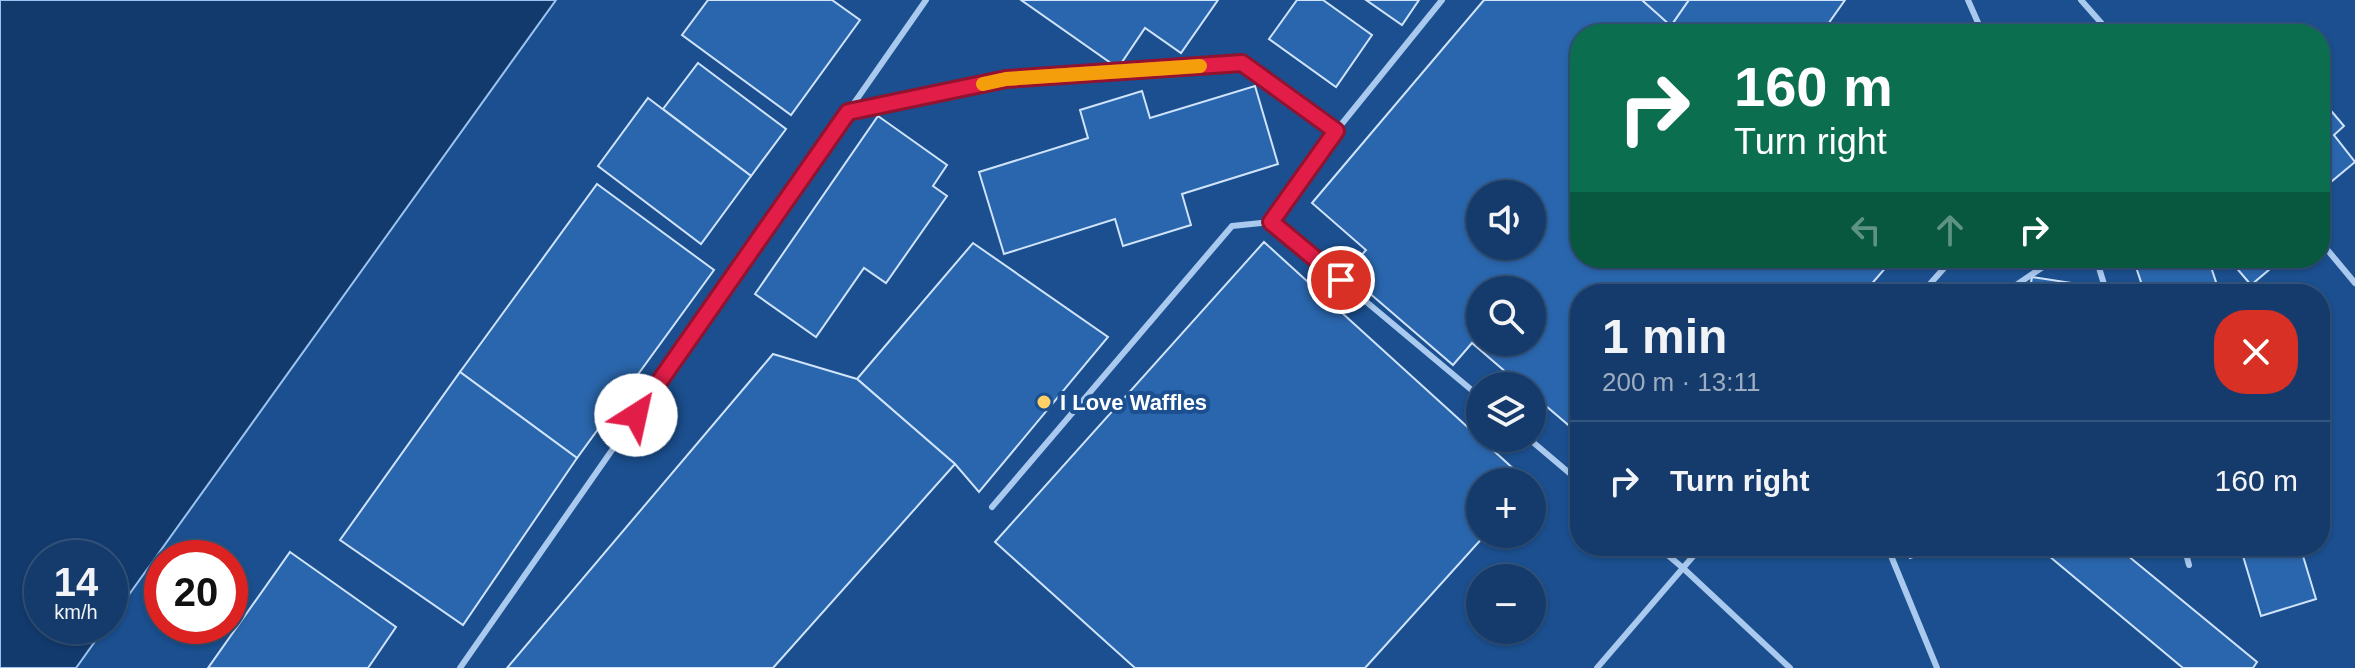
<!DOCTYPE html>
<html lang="en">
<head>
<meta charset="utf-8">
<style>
	:root { --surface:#143b6b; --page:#1d4271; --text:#f1f3f6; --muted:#9dadc1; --line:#33557e }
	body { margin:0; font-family:Arial,sans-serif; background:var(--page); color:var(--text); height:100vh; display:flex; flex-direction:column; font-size:30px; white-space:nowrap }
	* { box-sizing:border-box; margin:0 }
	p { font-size:26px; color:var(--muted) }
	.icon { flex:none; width:44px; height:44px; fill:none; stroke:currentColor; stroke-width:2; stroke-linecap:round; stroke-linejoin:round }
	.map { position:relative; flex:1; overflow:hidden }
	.side { position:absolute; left:1570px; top:284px; width:760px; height:272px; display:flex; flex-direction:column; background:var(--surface); border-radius:32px; box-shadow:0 2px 6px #0004,0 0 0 2px var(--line) }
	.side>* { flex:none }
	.top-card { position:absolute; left:1570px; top:24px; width:760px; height:244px; border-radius:32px; box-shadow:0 2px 6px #0004,0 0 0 2px var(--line); background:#0b6e4f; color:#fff; overflow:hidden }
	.buttons { position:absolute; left:1466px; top:180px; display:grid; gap:16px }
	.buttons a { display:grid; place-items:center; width:80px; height:80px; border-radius:50%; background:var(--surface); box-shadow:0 2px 6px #0004,0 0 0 2px var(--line); font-size:40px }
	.speed { position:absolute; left:24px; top:540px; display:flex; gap:16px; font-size:40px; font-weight:700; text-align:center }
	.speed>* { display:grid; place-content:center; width:104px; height:104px; border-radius:50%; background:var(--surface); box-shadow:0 2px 6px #0004,0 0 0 2px var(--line); line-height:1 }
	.speed small { font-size:20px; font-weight:400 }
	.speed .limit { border:12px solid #d22; background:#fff; color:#111 }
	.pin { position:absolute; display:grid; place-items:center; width:68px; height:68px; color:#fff; margin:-34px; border:4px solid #fff; border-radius:50%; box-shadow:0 2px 8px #0007 }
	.me { position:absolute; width:88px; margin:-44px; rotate:35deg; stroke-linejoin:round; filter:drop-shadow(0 0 6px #0008) }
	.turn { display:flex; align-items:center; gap:28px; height:168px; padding:0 32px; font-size:36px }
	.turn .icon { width:104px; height:104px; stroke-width:2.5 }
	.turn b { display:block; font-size:56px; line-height:68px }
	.lanes { display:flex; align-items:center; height:76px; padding:0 32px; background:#0003; justify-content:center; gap:40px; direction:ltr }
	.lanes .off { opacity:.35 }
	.round { display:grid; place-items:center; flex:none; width:84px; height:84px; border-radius:32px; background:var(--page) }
	.headline { display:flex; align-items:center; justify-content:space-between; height:136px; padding:0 32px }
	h1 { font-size:48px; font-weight:600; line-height:60px }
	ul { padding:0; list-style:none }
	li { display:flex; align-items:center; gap:24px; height:120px; padding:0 32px; border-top:2px solid var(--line) }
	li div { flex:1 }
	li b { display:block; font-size:30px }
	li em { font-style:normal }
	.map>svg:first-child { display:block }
	.water { fill:#123a6d; stroke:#9cc4f0; stroke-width:2 }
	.building { fill:#2a66ad; stroke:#cfe3fa; stroke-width:2; fill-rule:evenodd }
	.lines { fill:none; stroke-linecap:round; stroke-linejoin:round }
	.lane { stroke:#a9c9ee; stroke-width:6 }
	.route-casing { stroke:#92132f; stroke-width:20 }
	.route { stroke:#e11d48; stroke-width:14 }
	.slow { stroke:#f59e0b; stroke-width:14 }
	.poi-dot { fill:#ffd166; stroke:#1b4f8f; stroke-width:3 }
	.labels { text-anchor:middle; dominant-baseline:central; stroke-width:8; stroke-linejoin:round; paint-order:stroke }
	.poi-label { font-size:22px; font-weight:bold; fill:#fff; stroke:#1b4f8f; text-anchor:start }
</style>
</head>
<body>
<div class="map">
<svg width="2355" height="668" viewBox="0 0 2355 668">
	<rect width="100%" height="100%" fill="#1b4f8f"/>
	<polygon class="water" points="0,0 556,0 110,621 110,558 42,558 42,626 106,626 76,668 0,668"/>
	<g class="building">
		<polygon points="708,0 832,0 860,20 791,115 682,35"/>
		<polygon points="1021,0 1218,0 1181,53 1145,28 1118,68"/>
		<polygon points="1297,0 1323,0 1372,35 1336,87 1269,39"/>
		<polygon points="1366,0 1419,0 1402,25"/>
		<path d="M1484,0H1642L1682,34H1580V258H1894L1863,294H1580V435L1532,394V386H1522L1472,343L1453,365L1346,273L1366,250L1312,203ZM1480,194H1532V246H1480ZM1480,290H1532V342H1480Z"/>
		<polygon points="1642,0 1689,0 1671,26"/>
		<polygon points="1689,0 1845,0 1821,34 1682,34 1671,26"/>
		<polygon points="698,63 786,129 751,176 663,109"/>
		<polygon points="1255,86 1278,164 1182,194 1191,225 1123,246 1115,219 1004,254 979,172 1088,138 1080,110 1142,91 1150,118"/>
		<polygon points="648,98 751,176 701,244 598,166"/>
		<polygon points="2327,106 2344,126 2334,135 2355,162 2326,186 2320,179 2320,112"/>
		<polygon points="878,116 947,165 933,186 947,196 886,283 864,268 816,337 755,294"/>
		<polygon points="597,184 714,270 577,458 460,372"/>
		<polygon points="1264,242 1528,482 1480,482 1480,534 1486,534 1365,668 1135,668 995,542"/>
		<polygon points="973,243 1108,337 979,492 955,464 857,379"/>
		<polygon points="2133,258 2208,258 2220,294 2145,294"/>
		<polygon points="2228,258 2273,258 2277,263 2251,285"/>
		<polygon points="2032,277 2085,285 2083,294 2029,294"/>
		<polygon points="773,354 857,379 955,464 773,668 507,668"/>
		<polygon points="460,372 577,458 463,625 340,540"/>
		<polygon points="1905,546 1948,546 1910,558"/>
		<polygon points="2037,546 2116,546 2257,662 2253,668 2183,668"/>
		<polygon points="2240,546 2300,546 2316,599 2261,616"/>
		<polygon points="290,552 396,627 368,668 208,668"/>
	</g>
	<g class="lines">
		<g class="lane">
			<polyline points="1442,0 1336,131 1271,222 1480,397"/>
			<polyline points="1968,0 1983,34"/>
			<polyline points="2081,0 2111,34"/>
			<polyline points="848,112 1006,79 1242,63 1336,131"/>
			<polyline points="2320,241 2355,283"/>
			<polyline points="2096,258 2107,294"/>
			<polyline points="1921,294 1953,258"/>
			<polyline points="2003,294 2056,258"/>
			<polyline points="1528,438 1580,482"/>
			<polyline points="992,507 1232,226 1271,222"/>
			<polyline points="1657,546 1683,568 1702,546"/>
			<polyline points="1887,546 1937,668"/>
			<polyline points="2184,546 2189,565"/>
			<polyline points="460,668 926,0"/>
			<polyline points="1597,668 1683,568 1790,668"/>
		</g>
	</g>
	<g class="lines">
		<defs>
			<polyline id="route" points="636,415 848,112 1006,79 1242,63 1336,131 1271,222 1341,280"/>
		</defs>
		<use href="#route" class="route-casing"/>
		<use href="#route" class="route"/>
		<polyline class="slow" points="983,84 1006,79 1200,66"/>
	</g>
	<circle class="poi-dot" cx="1044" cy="402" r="8"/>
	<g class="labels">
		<g class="poi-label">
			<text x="1060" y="402">I Love Waffles</text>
		</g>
	</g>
</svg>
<div class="buttons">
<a><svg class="icon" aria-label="sound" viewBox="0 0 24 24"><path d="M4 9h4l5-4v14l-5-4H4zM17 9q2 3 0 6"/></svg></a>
<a><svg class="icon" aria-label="search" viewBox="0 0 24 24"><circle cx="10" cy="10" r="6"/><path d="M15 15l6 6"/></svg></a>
<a><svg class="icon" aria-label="layers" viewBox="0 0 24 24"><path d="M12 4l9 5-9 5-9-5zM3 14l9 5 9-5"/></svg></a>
<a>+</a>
<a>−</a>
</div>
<div class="speed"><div>14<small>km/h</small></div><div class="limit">20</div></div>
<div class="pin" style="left:1341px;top:280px;background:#d93025"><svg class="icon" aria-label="arrive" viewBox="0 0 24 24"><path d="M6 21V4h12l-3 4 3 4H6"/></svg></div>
<svg class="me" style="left:636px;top:415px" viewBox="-20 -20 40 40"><circle r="19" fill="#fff"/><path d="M0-13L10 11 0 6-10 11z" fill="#e11d48"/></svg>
<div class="top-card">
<div class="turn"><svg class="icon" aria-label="right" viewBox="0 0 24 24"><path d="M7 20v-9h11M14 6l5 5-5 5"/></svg><div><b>160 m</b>Turn right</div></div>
<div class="lanes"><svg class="icon off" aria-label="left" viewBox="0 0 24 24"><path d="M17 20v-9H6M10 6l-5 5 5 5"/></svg><svg class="icon off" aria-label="ahead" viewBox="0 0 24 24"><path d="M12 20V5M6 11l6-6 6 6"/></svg><svg class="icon" aria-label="right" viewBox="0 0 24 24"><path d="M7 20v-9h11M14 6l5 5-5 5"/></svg></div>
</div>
<section class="side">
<div class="headline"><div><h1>1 min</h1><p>200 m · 13:11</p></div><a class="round" style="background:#d93025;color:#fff"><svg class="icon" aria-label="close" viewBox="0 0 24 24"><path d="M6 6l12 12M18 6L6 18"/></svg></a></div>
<ul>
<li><svg class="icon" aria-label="right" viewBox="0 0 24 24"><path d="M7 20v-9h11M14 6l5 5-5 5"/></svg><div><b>Turn right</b></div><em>160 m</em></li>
</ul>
</section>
</div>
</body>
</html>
